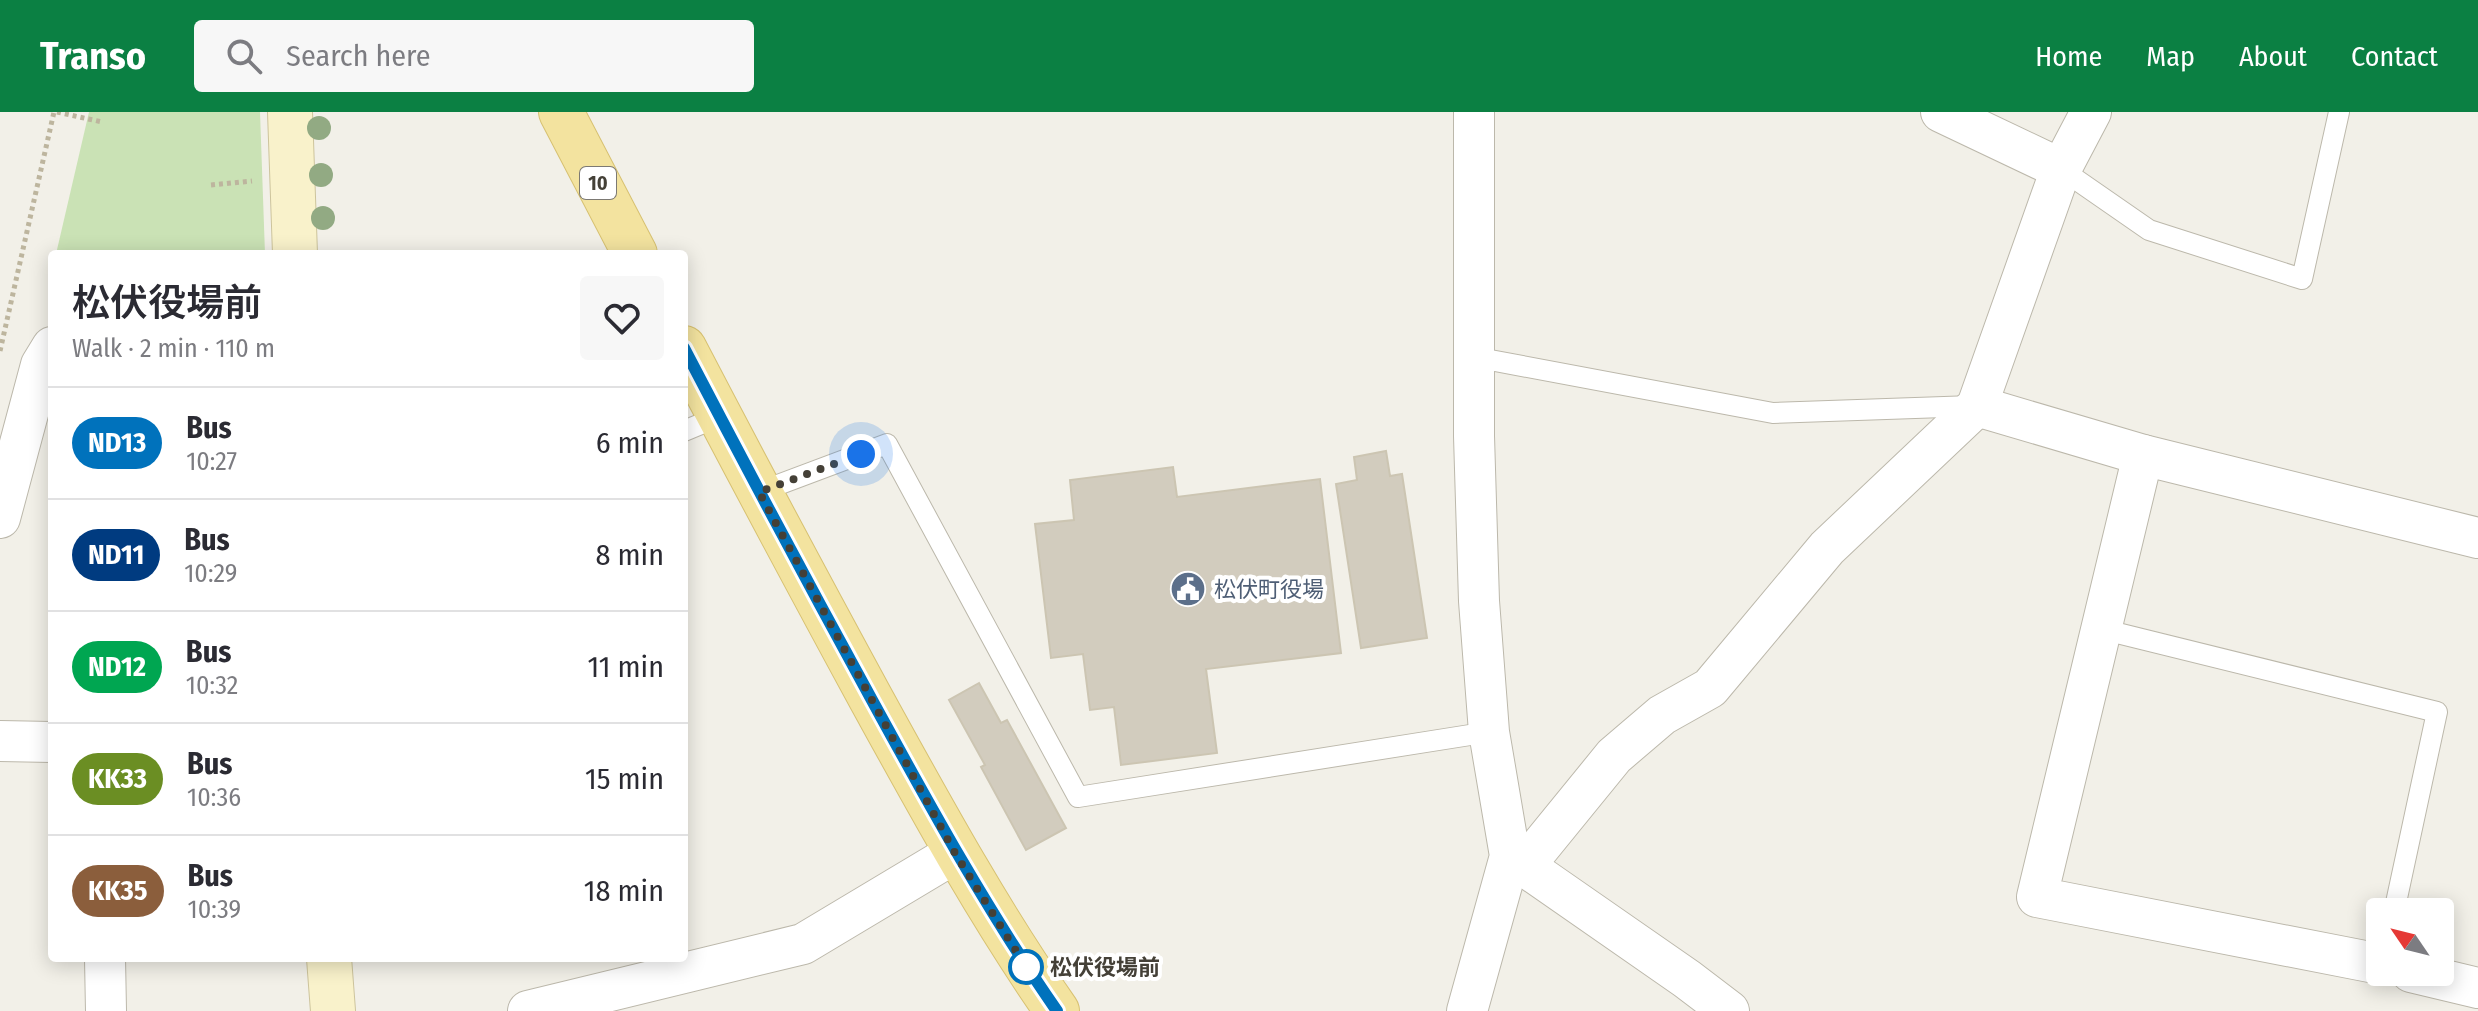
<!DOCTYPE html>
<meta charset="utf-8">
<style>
:root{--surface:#fff;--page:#f7f7f7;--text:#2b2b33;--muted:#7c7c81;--line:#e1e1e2;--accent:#0b8043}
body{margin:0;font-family:"Fira Sans Condensed","Noto Sans JP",sans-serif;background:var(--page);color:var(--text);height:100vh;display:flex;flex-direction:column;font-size:30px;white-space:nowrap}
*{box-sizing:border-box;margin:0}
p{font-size:26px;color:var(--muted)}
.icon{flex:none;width:44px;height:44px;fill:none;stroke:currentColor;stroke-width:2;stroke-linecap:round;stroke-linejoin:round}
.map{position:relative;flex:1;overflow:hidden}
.panel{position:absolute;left:48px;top:138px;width:640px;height:712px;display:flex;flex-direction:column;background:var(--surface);border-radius:8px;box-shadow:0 4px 20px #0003}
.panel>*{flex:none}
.badge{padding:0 16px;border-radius:26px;font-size:28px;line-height:52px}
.needle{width:52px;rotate:305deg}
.tools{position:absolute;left:2366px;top:786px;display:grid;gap:16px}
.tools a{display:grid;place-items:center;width:88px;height:88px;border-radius:8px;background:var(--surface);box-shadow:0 4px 20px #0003;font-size:40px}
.you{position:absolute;width:40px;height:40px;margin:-20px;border:6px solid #fff;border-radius:50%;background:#1a73e8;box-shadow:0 0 0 12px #1a73e833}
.map>.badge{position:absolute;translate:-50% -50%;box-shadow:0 0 0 4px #fff}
.round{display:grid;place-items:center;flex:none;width:84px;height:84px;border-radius:8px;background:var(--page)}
.head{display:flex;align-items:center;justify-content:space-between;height:136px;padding:0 24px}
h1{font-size:38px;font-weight:600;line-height:60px}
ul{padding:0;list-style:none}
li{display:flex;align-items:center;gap:24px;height:112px;padding:0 24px;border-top:2px solid var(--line)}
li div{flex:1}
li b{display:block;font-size:30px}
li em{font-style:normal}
li .badge{min-width:88px;font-weight:700;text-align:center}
header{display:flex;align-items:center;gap:48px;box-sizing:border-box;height:112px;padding:0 40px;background:var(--accent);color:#fff}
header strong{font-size:38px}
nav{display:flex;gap:44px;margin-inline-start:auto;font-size:28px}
.search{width:560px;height:72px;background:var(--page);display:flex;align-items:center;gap:20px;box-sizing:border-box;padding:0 28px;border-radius:8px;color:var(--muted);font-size:30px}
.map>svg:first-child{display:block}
.green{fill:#cae2b5}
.building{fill:#d2ccbe;stroke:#ccc5b2;stroke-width:2}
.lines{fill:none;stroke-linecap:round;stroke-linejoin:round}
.lane-casing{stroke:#bcb8ab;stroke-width:22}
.street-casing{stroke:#bcb8ab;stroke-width:42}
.secondary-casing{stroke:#cdc49c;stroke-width:46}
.primary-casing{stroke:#d7c171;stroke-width:46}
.path{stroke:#bdb59e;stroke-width:5;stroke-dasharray:4 4;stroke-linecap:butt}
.lane{stroke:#fff;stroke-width:20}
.street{stroke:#fff;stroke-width:40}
.secondary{stroke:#f9f2cb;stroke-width:44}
.primary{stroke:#f3e39f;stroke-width:44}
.tree{fill:#92aa83}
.line-casing{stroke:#fff;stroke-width:18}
.line{stroke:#0072bc;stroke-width:12}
.walk{stroke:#444037;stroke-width:8;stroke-dasharray:0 14.4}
.stop-dot{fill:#fff;stroke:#0072bc;stroke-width:4}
.labels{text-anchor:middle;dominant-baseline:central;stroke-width:8;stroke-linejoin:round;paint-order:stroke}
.shield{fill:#fff;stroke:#7c7973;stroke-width:2}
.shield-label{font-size:20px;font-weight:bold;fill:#444037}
.service-label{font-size:22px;fill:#4e5e75;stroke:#fff;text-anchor:start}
.stop-label{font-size:22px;font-weight:bold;fill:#444037;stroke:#fff;text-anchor:start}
</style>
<header>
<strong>Transo</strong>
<div class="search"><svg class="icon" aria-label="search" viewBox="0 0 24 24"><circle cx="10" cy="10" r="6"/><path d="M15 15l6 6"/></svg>Search here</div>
<nav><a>Home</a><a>Map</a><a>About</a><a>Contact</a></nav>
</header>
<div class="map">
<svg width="2478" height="899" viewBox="0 0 2478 899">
<rect width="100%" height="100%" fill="#f2f0e8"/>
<path class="green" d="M89,0h171l5,142h-209z"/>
<g class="building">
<path d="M1386,339l4,25 12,-2 25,164 -66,10 -25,-164 21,-4 -3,-23z"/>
<path d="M1173,355l4,30 143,-18 21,174 -135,16 11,84 -96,12 -7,-58 -24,3 -7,-56 -32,4 -16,-134 39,-4 -4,-40z"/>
<path d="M979,571l22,40 6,-3 59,108 -40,22 -45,-83 4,-2 -36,-65z"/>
</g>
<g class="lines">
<defs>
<g id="lane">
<path d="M2061,57l88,61 153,49 37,-167"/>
<path d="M1474,245l299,56 200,-7"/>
<path d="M684,319l36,-15"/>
<path d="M759,380l128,-48 191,353 411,-65"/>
<path d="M2101,517l336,83 -43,200"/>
</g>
<g id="street">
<path d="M1941,0l120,57"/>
<path d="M1977,294l166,49 335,83"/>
<path d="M2143,343l-106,442 343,67"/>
<path d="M0,406l41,-153 11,-18"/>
<path d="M0,629l52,1"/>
<path d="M1510,744l25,-3 79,-97 48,-41 48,-27 117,-140 150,-142 84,-237 30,-57"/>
<path d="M1510,744l177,123 42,32"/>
<path d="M105,846l1,53"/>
<path d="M2411,860l67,16"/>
<path d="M528,899l275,-67 152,-91"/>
<path d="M1467,899l43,-155 -21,-124 -10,-131 -5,-165v-324"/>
</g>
<g id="secondary">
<path d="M290,0l5,142"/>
<path d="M329,846l4,53"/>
</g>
<g id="primary">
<path d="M561,0l74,142"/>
<path d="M684,236c61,117 123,233 186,349 59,107 117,214 187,314"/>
</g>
</defs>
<use href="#lane" class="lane-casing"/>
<use href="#street" class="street-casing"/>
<use href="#secondary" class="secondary-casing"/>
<use href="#primary" class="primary-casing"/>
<g class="path">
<path d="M57,0l45,10"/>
<path d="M211,73l41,-4"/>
<path d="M0,239l54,-239"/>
</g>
<use href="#lane" class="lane"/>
<use href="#street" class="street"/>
<use href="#secondary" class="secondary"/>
<use href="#primary" class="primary"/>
</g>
<g class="tree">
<circle cx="319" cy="16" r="12"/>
<circle cx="321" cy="63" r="12"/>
<circle cx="323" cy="106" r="12"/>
</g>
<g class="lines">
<defs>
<path id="line" d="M684,236c62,119 125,237 189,354 58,106 115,210 184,309"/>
</defs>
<use href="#line" class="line-casing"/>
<use href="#line" class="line"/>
<path class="walk" d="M861,342l-102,38 196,361 71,114"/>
</g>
<defs>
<symbol id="civic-disc" viewBox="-11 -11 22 22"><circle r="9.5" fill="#5c6f8a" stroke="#fff"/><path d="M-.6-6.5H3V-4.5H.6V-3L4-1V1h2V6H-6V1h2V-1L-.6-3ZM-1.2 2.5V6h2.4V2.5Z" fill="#fff"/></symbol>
</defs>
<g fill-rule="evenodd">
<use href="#civic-disc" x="1168" y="457" width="40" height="40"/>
</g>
<circle class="stop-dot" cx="1026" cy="855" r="16"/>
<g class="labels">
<rect class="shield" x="580" y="55" width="36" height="32" rx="6"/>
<g class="shield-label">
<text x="598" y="71">10</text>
</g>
<g class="service-label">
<text x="1214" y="477">松伏町役場</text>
</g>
<g class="stop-label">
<text x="1050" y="855">松伏役場前</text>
</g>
</g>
</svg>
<div class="tools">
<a><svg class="needle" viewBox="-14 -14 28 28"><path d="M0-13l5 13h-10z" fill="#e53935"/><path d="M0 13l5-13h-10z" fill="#7c7c81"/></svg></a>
</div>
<div class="you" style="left:861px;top:342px"></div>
<section class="panel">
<div class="head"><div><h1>松伏役場前</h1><p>Walk · 2 min · 110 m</p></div><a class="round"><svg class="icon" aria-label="heart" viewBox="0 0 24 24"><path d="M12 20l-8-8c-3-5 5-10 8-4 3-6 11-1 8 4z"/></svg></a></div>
<ul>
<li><span class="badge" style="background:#0072bc;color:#fff">ND13</span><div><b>Bus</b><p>10:27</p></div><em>6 min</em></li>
<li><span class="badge" style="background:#003b80;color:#fff">ND11</span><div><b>Bus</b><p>10:29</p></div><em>8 min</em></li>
<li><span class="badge" style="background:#00a651;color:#fff">ND12</span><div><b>Bus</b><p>10:32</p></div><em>11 min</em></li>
<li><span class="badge" style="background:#6b8e23;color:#fff">KK33</span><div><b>Bus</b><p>10:36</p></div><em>15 min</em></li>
<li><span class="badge" style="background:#8b5e3c;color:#fff">KK35</span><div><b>Bus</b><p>10:39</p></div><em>18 min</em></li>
</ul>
</section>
</div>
